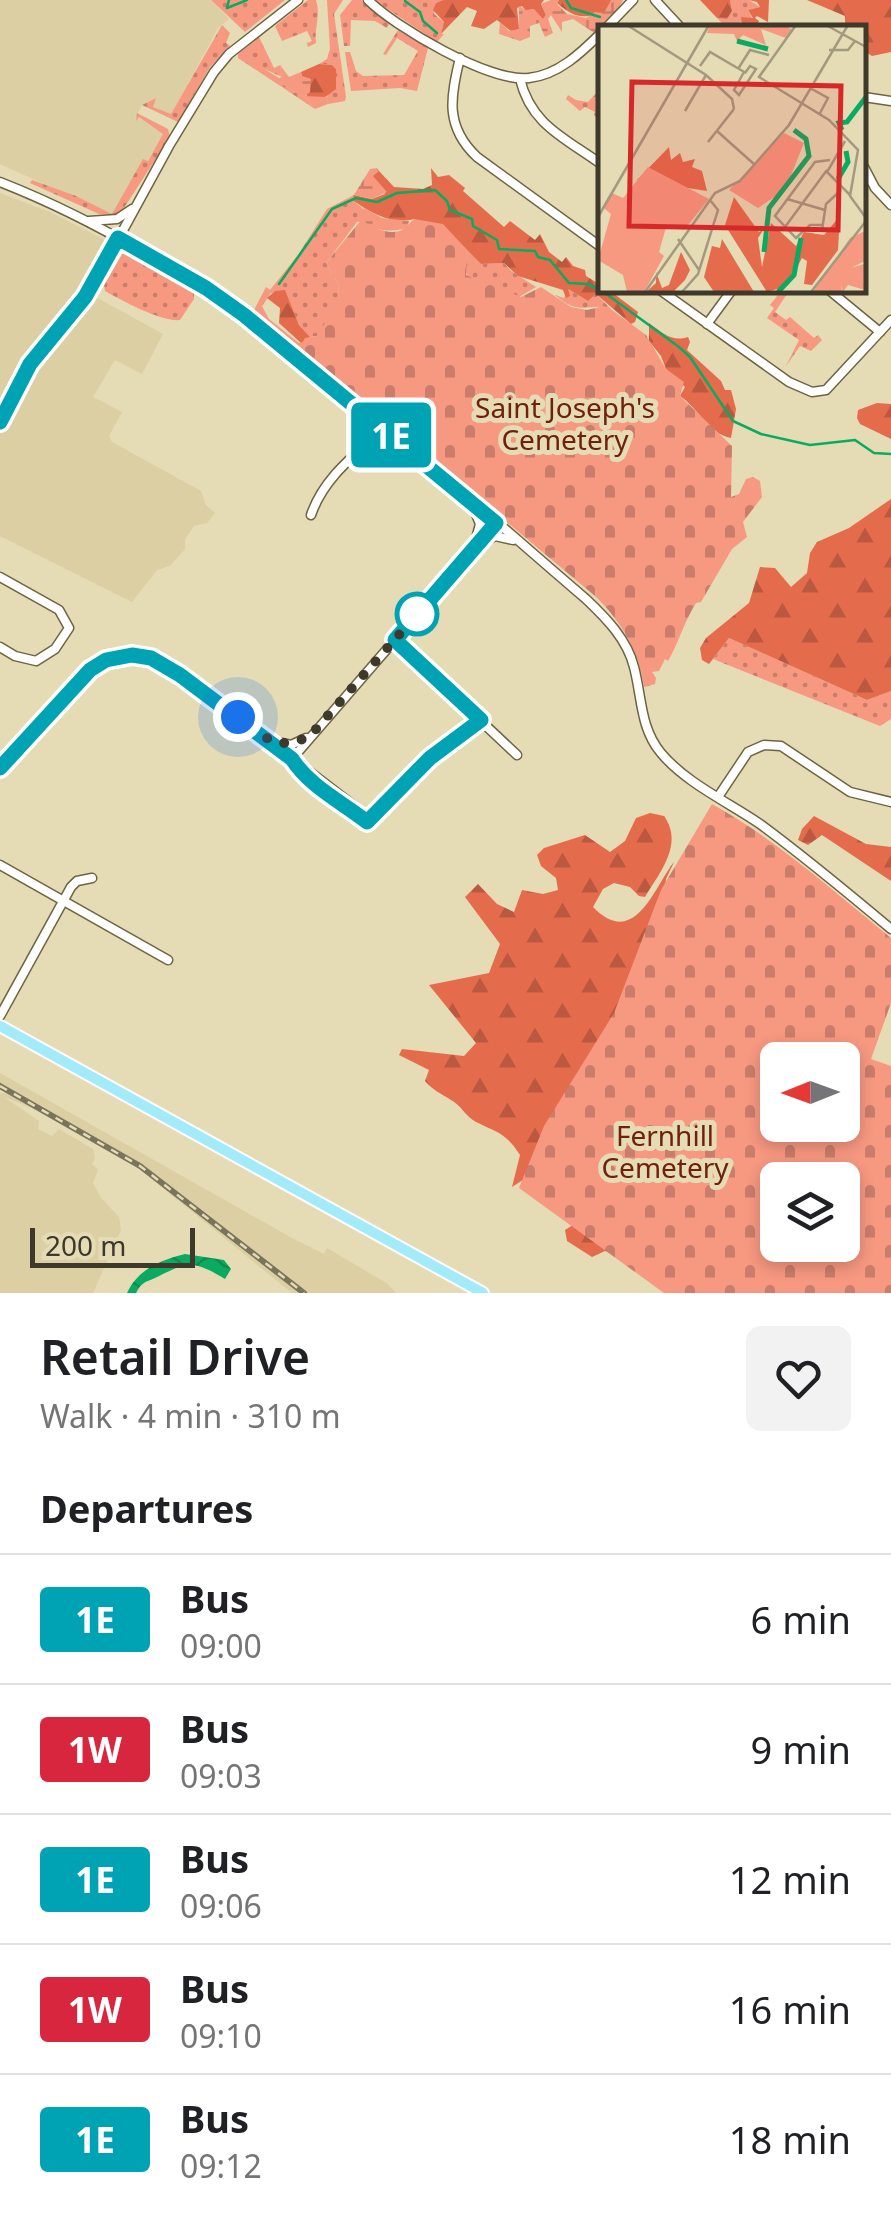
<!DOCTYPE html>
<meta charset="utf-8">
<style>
:root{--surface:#fff;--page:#f2f2f2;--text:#202124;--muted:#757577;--line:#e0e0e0}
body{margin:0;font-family:"Noto Sans",sans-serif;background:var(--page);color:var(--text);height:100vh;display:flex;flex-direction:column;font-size:38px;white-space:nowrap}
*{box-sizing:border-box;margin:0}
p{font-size:32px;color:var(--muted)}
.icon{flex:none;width:55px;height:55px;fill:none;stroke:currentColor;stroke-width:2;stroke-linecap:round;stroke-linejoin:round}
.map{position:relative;height:1293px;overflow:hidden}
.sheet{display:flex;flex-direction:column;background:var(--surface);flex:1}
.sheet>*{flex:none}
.badge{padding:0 20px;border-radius:8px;font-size:35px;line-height:65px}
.needle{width:65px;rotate:269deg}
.controls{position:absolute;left:760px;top:1042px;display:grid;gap:20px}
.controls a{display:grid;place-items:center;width:100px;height:100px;border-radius:15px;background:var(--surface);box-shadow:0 5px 15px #0003;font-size:50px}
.scale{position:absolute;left:30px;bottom:25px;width:165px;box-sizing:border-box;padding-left:10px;border:5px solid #3e392b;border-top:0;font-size:28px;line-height:35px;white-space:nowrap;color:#3e392b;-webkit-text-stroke:8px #e5dbb5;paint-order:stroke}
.you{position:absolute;width:50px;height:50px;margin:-25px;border:8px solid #fff;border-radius:50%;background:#1a73e8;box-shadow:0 0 0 15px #1a73e833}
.map>.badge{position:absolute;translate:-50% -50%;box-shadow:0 0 0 5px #fff}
h2{padding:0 40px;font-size:38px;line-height:90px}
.round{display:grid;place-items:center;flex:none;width:105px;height:105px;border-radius:15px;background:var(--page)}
.head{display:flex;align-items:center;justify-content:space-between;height:170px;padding:0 40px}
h1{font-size:48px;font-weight:600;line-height:75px}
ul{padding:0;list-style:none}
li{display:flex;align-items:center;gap:30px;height:130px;padding:0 40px;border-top:2px solid var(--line)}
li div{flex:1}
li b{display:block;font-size:38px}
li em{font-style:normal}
li .badge{min-width:110px;font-weight:700;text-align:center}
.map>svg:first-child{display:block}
.built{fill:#dccfa3}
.grass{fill:url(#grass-dots)}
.forest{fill:url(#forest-firs)}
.wetland{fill:url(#wetland-marsh)}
.cemetery{fill:url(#cemetery-stones);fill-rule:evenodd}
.water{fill:url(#water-waves)}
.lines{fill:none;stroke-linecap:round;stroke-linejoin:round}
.stream{stroke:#0baa61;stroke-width:2.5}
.minor-casing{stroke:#6d6442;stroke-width:11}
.major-casing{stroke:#fff;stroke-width:14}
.minor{stroke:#fff;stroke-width:8}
.major{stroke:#a4ebfa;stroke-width:10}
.rail-casing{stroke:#7b745d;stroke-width:6}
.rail{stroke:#e5dbb5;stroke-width:2.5;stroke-dasharray:8;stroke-linecap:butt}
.line-casing{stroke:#fff;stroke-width:22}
.line{stroke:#00a3b4;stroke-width:15}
.walk{stroke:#3e392b;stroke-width:10;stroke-dasharray:0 18}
.stop-dot{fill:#fff;stroke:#00a3b4;stroke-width:5}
.labels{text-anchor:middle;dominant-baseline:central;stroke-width:10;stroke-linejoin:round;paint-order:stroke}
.park-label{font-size:28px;fill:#6f210e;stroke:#e5dbb5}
.inset-river{fill:none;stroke:#0baa61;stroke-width:5}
.inset-road{fill:none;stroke:#a29a7e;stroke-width:2.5}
.view{fill:#d62828;fill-opacity:0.15;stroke:#d62828;stroke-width:5}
.inset-edge{fill:none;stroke:#3e392b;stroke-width:5}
</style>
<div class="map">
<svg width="891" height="1293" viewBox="0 0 891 1293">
<defs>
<pattern id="grass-dots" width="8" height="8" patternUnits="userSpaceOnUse" patternTransform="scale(2.5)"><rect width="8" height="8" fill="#f79881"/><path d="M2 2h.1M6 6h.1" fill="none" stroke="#c97d6a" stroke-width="1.8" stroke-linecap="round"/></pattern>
<pattern id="forest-firs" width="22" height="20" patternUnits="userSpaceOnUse" patternTransform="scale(2.5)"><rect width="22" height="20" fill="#e56b4d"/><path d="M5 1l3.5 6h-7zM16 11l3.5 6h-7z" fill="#bb5940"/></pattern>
<pattern id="wetland-marsh" width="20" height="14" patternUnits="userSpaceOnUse" patternTransform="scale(2.5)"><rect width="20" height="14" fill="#f79881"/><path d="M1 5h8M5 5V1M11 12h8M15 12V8" fill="none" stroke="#c97d6a"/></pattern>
<pattern id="cemetery-stones" width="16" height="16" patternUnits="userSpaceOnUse" patternTransform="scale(2.5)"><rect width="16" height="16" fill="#f79881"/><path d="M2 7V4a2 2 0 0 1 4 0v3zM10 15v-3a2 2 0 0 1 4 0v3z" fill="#c97d6a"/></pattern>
<pattern id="water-waves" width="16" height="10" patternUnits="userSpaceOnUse" patternTransform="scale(2.5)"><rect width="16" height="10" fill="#0baa61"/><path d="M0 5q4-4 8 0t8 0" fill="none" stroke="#0d8b50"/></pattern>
</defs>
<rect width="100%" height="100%" fill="#e5dbb5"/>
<g class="built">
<path d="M0,0h211l18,19 -11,9 -47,87 -18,-8 3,-9 -14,7 -7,13 4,-1 25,16 -17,28 -3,-2 -32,56 -112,-51z"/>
<path d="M0,193l50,19 57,29 -24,49 80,44 -21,40 -27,-14 -22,37 29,15 -13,24 3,6 89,49 5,14 9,8 -8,10 -13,3 -9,13v10l-15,17 -13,4 -25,32 -132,-66z"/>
<path d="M0,1073l292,165 32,16 3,-6 61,36 8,9h-104l-160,-130 -95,-53 -33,-13 35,24 -1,8 14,7 7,-7 34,20 2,9 -3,6 6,6 -5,13 8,15 18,19 2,13 -28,63h-93v-200h7l-7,-5z"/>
</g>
<g class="grass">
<path d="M211,0h74l-40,32z"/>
<path d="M308,0h8c5,16 -2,28 0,43l-8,4 -1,-4 5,-2 -5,-10 -25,10 -7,-15z"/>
<path d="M327,0h16l-9,14 12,83 -1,4 -17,3 -1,-7 9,-28 -4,-4 -13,-1 8,-5 3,-10z"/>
<path d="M352,0h9l28,24 -2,4 -12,-7 -24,-1 -1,26h-6l-4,-31z"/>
<path d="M374,0h69l-7,3 -2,11 10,8 -3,12h3l-7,8z"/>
<path d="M730,0h19l11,7 -12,3 4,8 -12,4 2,5h-16l-9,-9 10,1 5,-8z"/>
<path d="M222,25l8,8 -4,10 4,3 -20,21 -32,55 -36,-17 14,-7 -3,9 18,7z"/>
<path d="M398,30l30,18 -11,43 -17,-3 -49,3 -6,-39h5l6,19 7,5 41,-1 14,-24 -21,-13 -11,17 -3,-1z"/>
<path d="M259,37l15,31 6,-3 2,12 -39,-18 65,41 7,9 -77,-51v-4z"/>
<path d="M601,88v33l-7,-6 1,-3 -10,-5 -5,4 -14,-12 2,-4 8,5 12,2z"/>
<path d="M137,113l31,16 2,8 -50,77h-21l-69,-31 2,-3 44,16 36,18 31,-55 5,2 15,-27 -24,-17 -3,4z"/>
<path d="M354,195l2,8 10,8 -2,10 -7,1 -31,41 13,22 -1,10 5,3 4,18 -30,20 -7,1 -11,-12 -14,-34 -14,2 -9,13 7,13 30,24 4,-1 -4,6 -46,-36 13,-25 4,3 28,-35 29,-46z"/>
<path d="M467,250l14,14 23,-1 7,8 25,16 -17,10 -51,-21 -3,-4z"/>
<path d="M124,251l70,39v9l-14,21c-19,2 -57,-19 -75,-29l-1,-6z"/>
<path d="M568,289l20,12 8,-7 16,16c-23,-10 -29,9 -57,-15l9,3z"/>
<path d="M782,290l5,4 -12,18 11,8 4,-3 24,21 4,-3 4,5 -11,11 -11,-5 -14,20 13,-26 -32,-22 7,-10 -4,-3z"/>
<path d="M729,638l138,62 24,-9v28l-11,7 -167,-67z"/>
</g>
<g class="forest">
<path d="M443,0h101l-3,4 5,11 -3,5 -10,-11 -7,2 -4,-5 -5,2 2,21 -7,3 -15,-12 -13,9 -13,-3 6,-15 -10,-4 -26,27 3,-12 -11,-12 3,-7z"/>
<path d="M559,0h52v2l-6,11c-24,5 -29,6 -48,-10z"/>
<path d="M700,0h30l2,11 -5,8 -10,-1z"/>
<path d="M749,0h20l-1,22 -11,-6 -2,2 4,3 -2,6h-15l-1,-10 12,1 -5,-8 12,-3 -3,-5z"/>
<path d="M807,0h84v52l-19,4 -8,-5v-23l-19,-1v-11z"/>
<path d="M319,64l13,1 4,4v20l-12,9 -17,-1 -6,-25z"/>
<path d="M431,168l7,9 11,-2 16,13 -2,3 41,36 6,-6 25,19 5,-6 9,18 13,10 4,-5 7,9 12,4 1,6 15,9v5h8l29,22 -3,10 -4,2 -35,-30 -8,7 -20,-12 2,7 -4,2 -3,-8 -45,-14 -14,-13 -23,1 -28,-28 -39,-17c-22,6 -43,-6 -60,-18v-6l18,4 13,-5 -13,-18 2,-5h5l15,16 29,2 9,-4z"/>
<path d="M285,290l14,35 11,12 -9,6 -22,-20 1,-15 -13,-10 8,-7z"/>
<path d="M649,323c15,11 23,19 39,14l2,5 -3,8 34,31 4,9h6l5,19 -5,29c-22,-4 -33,-30 -51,-42l5,-9 -19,-18 -5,-13 -12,-15z"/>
<path d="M877,403l14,1v35l-31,-15 -3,-6 1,-8z"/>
<path d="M891,499v192l-24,9 -138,-62 -20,26 -7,-4 -2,-12 6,-10 43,-35 11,-36 15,1 16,19 16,-14 3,-20 7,-11 32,-14z"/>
<path d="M650,813l14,3c20,28 -4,56 -19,81l-6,-1 -9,-9 -16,-4 -11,6 -10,18c42,43 61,-20 81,-45l-8,17 -1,12 113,234 -148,136 -25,-10 -13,6 -25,-16 -2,-11 14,-9 -50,-45 -17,11 8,-32c-15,-23 -22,-22 -44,-33 -11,-6 -15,-17 -25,-22 -11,-7 -17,-9 -26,-19l4,-11 -30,-15 3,-6 62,7 12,-13 -47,-58 60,-12 11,-29 -35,-47 13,-13 19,20 17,8 8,-22 21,4 15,-4 -2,-12 -15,-12 -4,-11 7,-7 41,-13 25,17 15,-11 11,-23z"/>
<path d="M814,816l52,28 25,3v34l-69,-46 -14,10 -10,-5 4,-11z"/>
</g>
<g class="wetland">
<path d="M551,0h8l-2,4 10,10 19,4 9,-6 9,1 7,-13h12l-7,13 -20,21 -23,-15 -11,3v10l-11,-17 -3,4 5,14 -8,4 -6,-14 -9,3v11l-10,4 -21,-7 1,-12 9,9 10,-2v-23l7,4 8,-1 9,10 3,-4 -5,-11z"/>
<path d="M247,58l32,20 3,-1 -2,-12 9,12 12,-5 1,4 9,3 -1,13 -5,4 22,1 1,7 -13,5 -7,-9 -66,-41z"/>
<path d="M377,168l2,3 -6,5 14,16 -15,7 -18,-4 16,-26z"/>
<path d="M364,208l18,10 27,3 -2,7c-13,4 -34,4 -43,-7z"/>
</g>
<g class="cemetery">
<path d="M362,219c7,8 28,17 40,11 5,-3 8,-8 12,-11l29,5 24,26 -1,25 55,22 20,-10 30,20 16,3 17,-4 8,4 34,25 20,34 18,13 -4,14 52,50 -1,51 8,-3 7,-15 7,-2 7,4 2,16 -19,25 4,15 -15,12 -31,53 -5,1c-12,19 -18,41 -28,58l-3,-2 -6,12 -7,1 4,6 -1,6 -11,3c-5,-36 -23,-66 -49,-91l-296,-248 6,-10 12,-2 17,-28 13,7 -7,-6 3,-10 -5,-4 1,-10 -13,-22z"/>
<path d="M712,804c65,36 121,87 179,134v65l-20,56 20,7v227h-227l-145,-105 25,-62 70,-113 47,-123zM842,1060v65h-64v-65zM842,1180v65h-64v-65z"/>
</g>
<path class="water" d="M185,1254l39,6 7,9 -6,10c-33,-20 -38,-17 -70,-1 -10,4 -14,5 -19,15h-9c11,-24 34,-33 58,-39z"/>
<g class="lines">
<g class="stream">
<path d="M229,0l-2,8 20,-8"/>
<path d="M566,0l5,8 29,9"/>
<path d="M405,1l15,11 3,9 14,12"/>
<path d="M279,284l53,-75 24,-11 21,4 20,-9 38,-3 12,11 3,9 22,9 1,7 24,14 2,9 36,2 3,6 12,3 19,23 19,1 13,6 78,57 11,10 43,64 28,13 49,11 45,-5 19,13 17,1"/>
</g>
<defs>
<g id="minor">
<path d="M368,0c27,27 122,83 161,78 29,-3 52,-25 72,-45"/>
<path d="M655,0l26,28"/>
<path d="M606,28l27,-28"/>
<path d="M460,58c-10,39 -15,69 17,99l124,90"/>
<path d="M520,79c11,46 45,59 81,85"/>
<path d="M864,97l27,4"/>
<path d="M864,167l11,21 16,17"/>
<path d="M0,182c223,87 407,264 586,417 20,19 41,40 48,68 8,30 6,61 27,86 25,30 67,49 99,71 45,33 88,69 131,105"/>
<path d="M89,221l28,-2 15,-10"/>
<path d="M660,290l129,92 23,10 14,-2 65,-70"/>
<path d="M829,290l51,42"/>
<path d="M707,324l25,-34"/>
<path d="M0,422l35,-65 56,-68 78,-143 45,-74 15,-18 69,-54"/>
<path d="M473,507l7,17 -6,22"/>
<path d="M311,515c13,-38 45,-61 73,-87"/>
<path d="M484,542l11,-6 18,4"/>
<path d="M0,577l59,33 10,18 -14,21 -19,12 -21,-5 -15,-9"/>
<path d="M395,640l122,115"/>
<path d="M272,741l19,4 15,-7"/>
<path d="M292,759l204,-236"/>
<path d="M292,759l8,13 67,50"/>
<path d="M0,768l89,-99 26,-12 28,-1 15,3 16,9 183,140 2,7"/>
<path d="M718,797l30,-45 16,-7 17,1 69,46 41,10"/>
<path d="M0,865l168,95"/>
<path d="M0,1016l71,-129 6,-6 15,-3"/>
</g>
<path id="major" d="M0,1026l483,267"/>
</defs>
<use href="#minor" class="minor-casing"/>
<use href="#major" class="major-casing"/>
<use href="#minor" class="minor"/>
<use href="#major" class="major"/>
<defs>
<path id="rail" d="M0,1086l140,80 164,127"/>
</defs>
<use href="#rail" class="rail-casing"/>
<use href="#rail" class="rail"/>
</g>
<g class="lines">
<defs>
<path id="line" d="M0,422l30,-58 55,-67 33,-59 88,50 38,27 252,208 -101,117 86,80 -51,38 -63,64c-25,-20 -57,-35 -75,-63l-112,-84 -29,-17 -19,-3 -26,5 -16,10 -90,98"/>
</defs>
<use href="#line" class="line-casing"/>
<use href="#line" class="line"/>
<path class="walk" d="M238,717c27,21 39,35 72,19l110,-125 -3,3"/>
</g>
<circle class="stop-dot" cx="417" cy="614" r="20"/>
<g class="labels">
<g class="park-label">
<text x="565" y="407">Saint Joseph's<tspan x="565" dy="32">Cemetery</tspan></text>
<text x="665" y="1135">Fernhill<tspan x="665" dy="32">Cemetery</tspan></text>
</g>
</g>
<g transform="translate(598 25)">
<rect width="268" height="268" fill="#e5dbb5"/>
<path d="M267,206v30l-14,7 13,-4 1,26 -17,-5 -5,7 -2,-7 1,7h-29l37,-54z" fill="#f79881"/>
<path d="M71,122l2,13 9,-7 3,9 12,-3 -3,8 10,4 5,20 -70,-11zM136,172l25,35 5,-3 -6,9 4,29 9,-44 25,23 8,-14 20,3 16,-19 -2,34 -26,35 -8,-1 3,-23 -5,-3 -15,28 -20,6 -42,-67zM124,214l32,53h-40l-10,-15 8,-31 8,2zM83,227l9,18 -5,10 -12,12h-27l10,-9v-11l6,16 7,-3z" fill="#e56b4d"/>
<path d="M112,0h75l7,5 -6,8 -25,-9 5,16 -23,-10 -6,6 -3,-7 -27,-1z" fill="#f79881"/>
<path d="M186,108l20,10 -19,47 -27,18 -29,-18zM50,142l61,32 -25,31 -17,-6 -8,28 5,4 -20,36h-17l-4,-17 -25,-15 13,-46 -7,-6 8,-15 11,5z" fill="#f79881"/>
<path class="inset-river" d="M139,16l31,8M244,105l-3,-7 8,-1 19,-25M240,154l10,-17 -2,-11M166,227l5,-44 40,-52 -3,-17 -12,-9M180,267l16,-17 7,-37"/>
<path class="inset-road" d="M29,0l79,50 26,24 2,10M198,0l-37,52 70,43 29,30 -8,46 16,22M228,0l40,22M231,25h19l7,-9M102,41l10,-14 36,21M140,44l12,-19 19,5M146,47l-10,18 5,5 17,-26 -6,-3 -5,7M212,63l18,10 -9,17M87,86l21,-36M119,106l38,34M247,116l-18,31 23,23M110,117l26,-33M189,174l38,11M0,192l111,-192M225,200h-13l-14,13 -21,-22 40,-54 15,-2M187,202l42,-57M224,205l4,-26 15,-14M80,214l21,31M47,267l70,-99 25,-12 49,-56 59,-100M84,267l16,-18 20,-64 -8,-10M213,267l55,-71"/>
<path class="view" d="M34,57l209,4 -3,144 -209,-4z"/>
<rect width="268" height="268" class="inset-edge"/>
</g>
</svg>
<div class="controls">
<a><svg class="needle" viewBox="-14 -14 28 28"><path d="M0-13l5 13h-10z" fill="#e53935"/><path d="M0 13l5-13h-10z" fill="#757577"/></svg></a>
<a><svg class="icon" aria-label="layers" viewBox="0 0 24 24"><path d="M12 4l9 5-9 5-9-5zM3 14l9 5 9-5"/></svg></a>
</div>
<div class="scale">200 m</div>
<div class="you" style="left:238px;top:717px"></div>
<b class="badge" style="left:391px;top:435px;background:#00a3b4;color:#fff">1E</b>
</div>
<section class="sheet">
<div class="head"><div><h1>Retail Drive</h1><p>Walk · 4 min · 310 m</p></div><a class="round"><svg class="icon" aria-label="heart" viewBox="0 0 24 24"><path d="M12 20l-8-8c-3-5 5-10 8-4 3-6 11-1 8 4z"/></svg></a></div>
<h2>Departures</h2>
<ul>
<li><span class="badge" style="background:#00a3b4;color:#fff">1E</span><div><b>Bus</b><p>09:00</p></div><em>6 min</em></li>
<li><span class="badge" style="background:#d7263d;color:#fff">1W</span><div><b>Bus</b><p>09:03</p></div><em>9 min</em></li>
<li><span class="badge" style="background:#00a3b4;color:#fff">1E</span><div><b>Bus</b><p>09:06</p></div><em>12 min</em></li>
<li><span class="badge" style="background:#d7263d;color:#fff">1W</span><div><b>Bus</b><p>09:10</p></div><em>16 min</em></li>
<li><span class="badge" style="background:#00a3b4;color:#fff">1E</span><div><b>Bus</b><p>09:12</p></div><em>18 min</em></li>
</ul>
</section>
